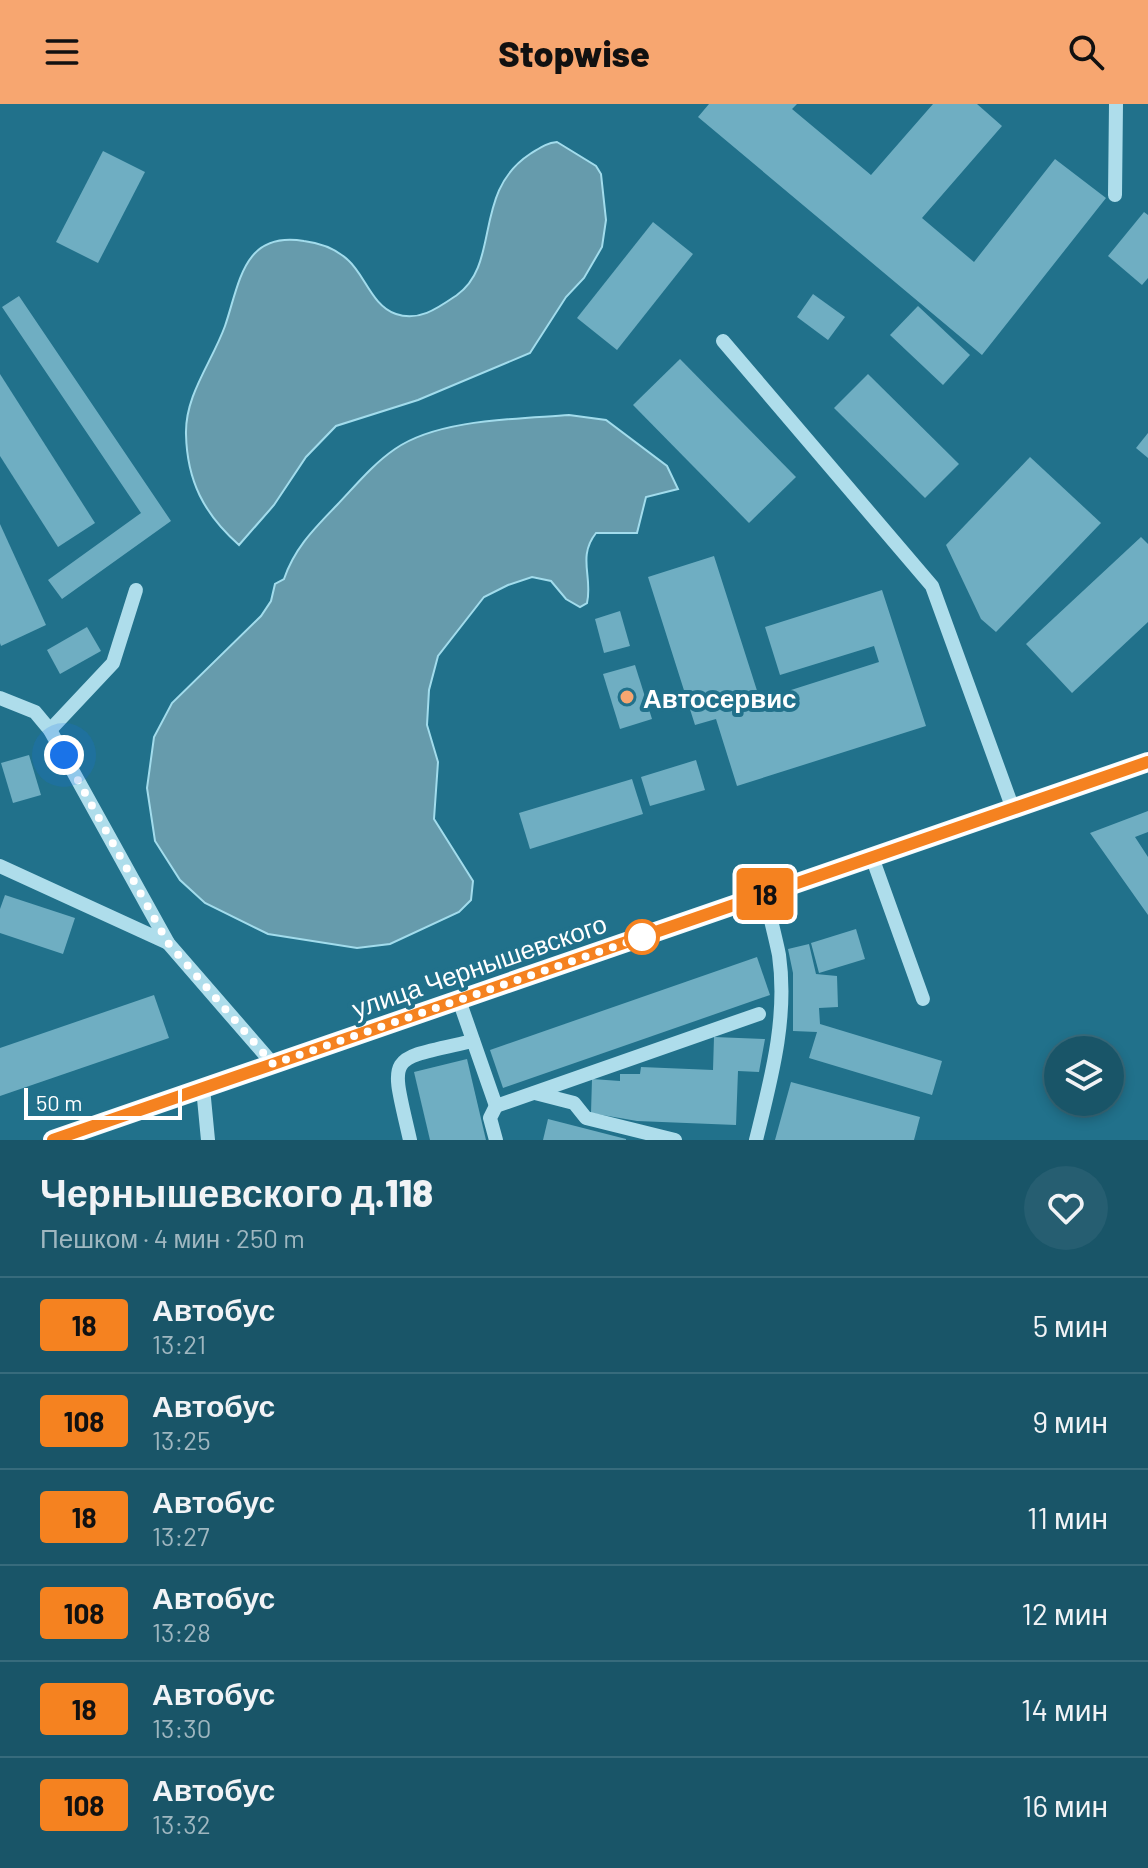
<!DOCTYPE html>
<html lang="ru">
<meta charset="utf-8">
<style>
:root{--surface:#195568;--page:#265e71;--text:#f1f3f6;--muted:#9fb7c0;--line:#376b7c;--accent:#f7a670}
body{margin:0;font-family:Barlow,sans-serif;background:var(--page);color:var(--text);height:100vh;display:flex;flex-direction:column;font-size:30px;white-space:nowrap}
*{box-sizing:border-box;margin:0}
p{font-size:26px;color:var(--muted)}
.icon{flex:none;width:44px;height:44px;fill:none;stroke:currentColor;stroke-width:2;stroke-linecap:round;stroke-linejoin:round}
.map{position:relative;height:1036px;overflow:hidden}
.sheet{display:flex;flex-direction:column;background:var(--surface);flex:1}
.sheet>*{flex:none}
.badge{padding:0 16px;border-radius:6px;font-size:28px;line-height:52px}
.fabs{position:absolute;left:1044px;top:932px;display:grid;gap:16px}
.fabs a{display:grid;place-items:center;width:80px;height:80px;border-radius:50%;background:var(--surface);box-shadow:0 4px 12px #0003,0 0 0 2px var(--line);font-size:40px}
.scale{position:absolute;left:24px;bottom:20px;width:158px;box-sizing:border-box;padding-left:8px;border:4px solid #fff;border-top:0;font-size:22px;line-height:28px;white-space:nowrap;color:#fff;-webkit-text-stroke:6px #21718b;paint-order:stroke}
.you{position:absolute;width:40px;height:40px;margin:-20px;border:6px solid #fff;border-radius:50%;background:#1a73e8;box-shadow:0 0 0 12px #1a73e833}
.map>.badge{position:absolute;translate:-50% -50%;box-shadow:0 0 0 4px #fff}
.round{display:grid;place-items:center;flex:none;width:84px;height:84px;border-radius:42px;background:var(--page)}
.summary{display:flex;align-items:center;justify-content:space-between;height:136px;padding:0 40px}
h1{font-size:38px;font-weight:800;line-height:60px}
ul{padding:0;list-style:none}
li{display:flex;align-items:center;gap:24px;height:96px;padding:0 40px;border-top:2px solid var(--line)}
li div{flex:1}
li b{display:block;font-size:30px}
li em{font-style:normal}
li .badge{min-width:88px;font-weight:700;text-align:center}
header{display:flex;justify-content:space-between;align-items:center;height:104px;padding:0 40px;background:var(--accent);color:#111;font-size:36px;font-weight:800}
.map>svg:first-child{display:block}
.water{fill:#669bac;stroke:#a2dcec;stroke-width:2}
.building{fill:#6faec2}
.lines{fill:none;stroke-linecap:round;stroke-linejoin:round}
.minor{stroke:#aeddeb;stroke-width:14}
.major{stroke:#f3fbfe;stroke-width:20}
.line-casing{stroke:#fff;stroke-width:18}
.line{stroke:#f58220;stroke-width:12}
.walk{stroke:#fff;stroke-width:8;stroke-dasharray:0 14.4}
.poi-dot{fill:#f7a670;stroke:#21718b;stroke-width:3}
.stop-dot{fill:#fff;stroke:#f58220;stroke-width:4}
.labels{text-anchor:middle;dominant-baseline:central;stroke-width:8;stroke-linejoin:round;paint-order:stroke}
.poi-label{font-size:26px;font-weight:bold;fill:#fff;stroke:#21718b;text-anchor:start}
.street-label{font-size:26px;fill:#fff;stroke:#21718b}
</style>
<header><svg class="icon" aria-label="menu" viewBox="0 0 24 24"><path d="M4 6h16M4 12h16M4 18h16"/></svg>Stopwise<svg class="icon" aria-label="search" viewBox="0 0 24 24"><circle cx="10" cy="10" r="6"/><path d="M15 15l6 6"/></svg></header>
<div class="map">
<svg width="1148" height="1036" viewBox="0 0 1148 1036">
<rect width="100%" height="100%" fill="#21718b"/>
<g class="water">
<path d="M557,38l39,24 5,8 5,46 -4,27 -18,31 -18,19 -36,56 -112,47 -82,26 -30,31 -32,48 -35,40c-35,-31 -52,-64 -53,-111 -1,-39 26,-72 39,-108 15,-44 18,-95 79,-85 16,2 31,7 44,19 17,15 24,46 48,54 23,8 42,-6 61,-19 44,-31 15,-103 73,-141 10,-6 16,-11 27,-12z"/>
<path d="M569,311l37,5 61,46 11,23 -32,8 -9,36h-41c-19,24 -3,44 -9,70l-7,4 -14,-8 -15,-18 -19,-4 -24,8 -24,12 -46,59 -9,34 -2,35 11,37 -4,57 39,62 -2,19 -12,12 -69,32 -33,4 -89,-14 -63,-31 -25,-23 -25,-39 -8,-53 7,-51 18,-34 89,-87 10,-15 4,-17 9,-5c11,-32 31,-51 53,-74 19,-20 36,-41 58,-56 43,-30 122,-30 174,-34z"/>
</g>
<g class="building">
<path d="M709,0h88l-5,5 79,66 62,-71h44l25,22 -80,92 52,44 81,-103 51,39 -124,157 -284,-238z"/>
<path d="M103,47l42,21 -47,91 -42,-21z"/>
<path d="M1144,108l4,3v63l-6,7 -34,-29z"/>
<path d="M653,118l40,32 -76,96 -40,-32z"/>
<path d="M813,190l32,23 -17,23 -31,-23z"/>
<path d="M19,192l152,225 -109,78 -14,-19 93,-67 -139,-206z"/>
<path d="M918,202l52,49 -27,30 -53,-50z"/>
<path d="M680,255l116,118 -47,46 -116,-118z"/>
<path d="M0,270l95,149 -37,24 -58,-91z"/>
<path d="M868,270l91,90 -34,34 -91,-90z"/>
<path d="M1148,329v25l-12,-10z"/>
<path d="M1030,353l71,66 -105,109 -15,-13 -35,-74z"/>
<path d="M0,420l46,101 -45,21 -1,-3z"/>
<path d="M1141,433l7,7v78l-76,71 -46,-49z"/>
<path d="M714,452l46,144 119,-38 -5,-16 -94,29 -15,-48 117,-37 44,136 -189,60 -21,-67 -21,6 -47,-148z"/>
<path d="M620,507l10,35 -26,7 -9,-34z"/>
<path d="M87,523l14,24 -41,23 -13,-24z"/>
<path d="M635,561l17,54 -32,10 -17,-55z"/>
<path d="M29,651l12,40 -28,8 -12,-40z"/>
<path d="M696,656l9,30 -55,16 -9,-29z"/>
<path d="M632,675l11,35 -113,35 -11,-36z"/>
<path d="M1148,707v21l-13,5 13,20v58l-58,-82z"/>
<path d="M5,791l70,23 -12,36 -63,-21v-24z"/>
<path d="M856,825l9,30 -46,14 -8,-30z"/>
<path d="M809,840l7,30 21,2 1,31 -19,1 1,16 122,37 -10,34 -123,-37 8,-26 -24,-1v-58l-5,-24z"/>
<path d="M757,853l13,38 -267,93 -13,-38z"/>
<path d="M154,891l15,43 -169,58v-48z"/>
<path d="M714,933l51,2 -6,33 -21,-1 -2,54 -99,-4 -46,-8 1,-34 28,2v-7h20l1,-7 72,3z"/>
<path d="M467,955l19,81h-56l-16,-68z"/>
<path d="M791,978l129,35 -6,23h-139z"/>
<path d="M548,1015l78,20v1h-83z"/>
</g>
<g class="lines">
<g class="minor">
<path d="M1115,91l1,-91"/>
<path d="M723,237l209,245 81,223"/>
<path d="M0,594l35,14 15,18 118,213 105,121"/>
<path d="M50,626l63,-67 23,-73"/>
<path d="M872,753l51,142"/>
<path d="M0,762l168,77"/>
<path d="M459,896l37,106 263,-92"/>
<path d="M203,984l5,52"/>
<path d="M535,989l39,10 12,15 89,22"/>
<path d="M410,1036c-20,-88 -25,-79 63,-99"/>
<path d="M496,1036l-6,-22 6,-12"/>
<path d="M756,1036c15,-61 32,-122 23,-185 -4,-20 -10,-41 -14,-61"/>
</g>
<path class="major" d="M53,1036l1095,-378"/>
</g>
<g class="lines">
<defs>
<path id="line" d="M53,1036l1095,-378"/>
</defs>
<use href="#line" class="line-casing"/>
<use href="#line" class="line"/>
<path class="walk" d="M64,651l104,188 105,121 381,-131 -12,4"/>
</g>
<circle class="poi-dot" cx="627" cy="593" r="8"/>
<circle class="stop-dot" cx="642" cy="833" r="16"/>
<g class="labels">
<g class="poi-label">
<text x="643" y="593">Автосервис</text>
</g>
<g class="street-label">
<text transform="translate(479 861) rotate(-19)">улица Чернышевского</text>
</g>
</g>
</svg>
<div class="fabs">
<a><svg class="icon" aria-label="layers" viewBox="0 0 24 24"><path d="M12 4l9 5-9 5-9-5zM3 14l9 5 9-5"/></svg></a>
</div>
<div class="scale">50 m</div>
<div class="you" style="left:64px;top:651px"></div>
<b class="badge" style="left:765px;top:790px;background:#f58220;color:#111">18</b>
</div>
<section class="sheet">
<div class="summary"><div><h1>Чернышевского д.118</h1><p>Пешком · 4 мин · 250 m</p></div><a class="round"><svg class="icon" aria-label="heart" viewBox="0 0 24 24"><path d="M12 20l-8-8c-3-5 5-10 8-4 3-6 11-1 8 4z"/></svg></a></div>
<ul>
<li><span class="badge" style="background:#f58220;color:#111">18</span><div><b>Автобус</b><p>13:21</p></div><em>5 мин</em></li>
<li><span class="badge" style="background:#f58220;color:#111">108</span><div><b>Автобус</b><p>13:25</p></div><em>9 мин</em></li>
<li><span class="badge" style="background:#f58220;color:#111">18</span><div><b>Автобус</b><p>13:27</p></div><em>11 мин</em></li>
<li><span class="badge" style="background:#f58220;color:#111">108</span><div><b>Автобус</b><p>13:28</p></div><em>12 мин</em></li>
<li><span class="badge" style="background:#f58220;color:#111">18</span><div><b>Автобус</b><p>13:30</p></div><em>14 мин</em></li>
<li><span class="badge" style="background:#f58220;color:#111">108</span><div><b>Автобус</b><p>13:32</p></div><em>16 мин</em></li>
</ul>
</section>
